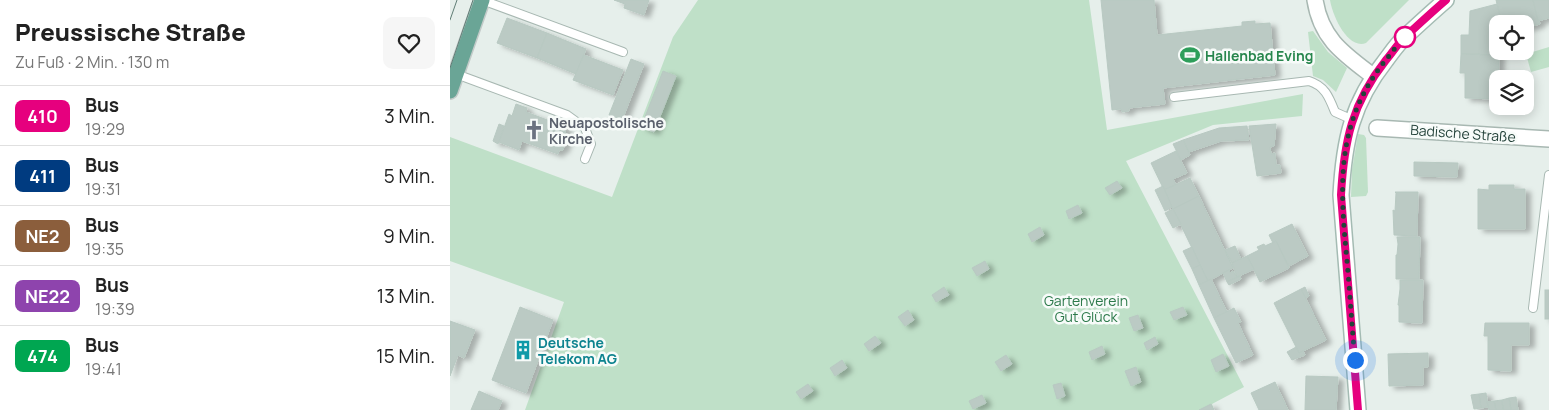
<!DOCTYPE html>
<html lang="de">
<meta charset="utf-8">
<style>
:root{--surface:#fff;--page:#f6f6f6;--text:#222;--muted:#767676;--line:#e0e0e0}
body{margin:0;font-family:Manrope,sans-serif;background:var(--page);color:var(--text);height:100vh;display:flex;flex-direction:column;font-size:19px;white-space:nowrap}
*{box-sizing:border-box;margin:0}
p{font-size:16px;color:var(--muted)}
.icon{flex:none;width:28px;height:28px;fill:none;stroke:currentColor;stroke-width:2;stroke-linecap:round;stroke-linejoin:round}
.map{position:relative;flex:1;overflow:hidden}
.drawer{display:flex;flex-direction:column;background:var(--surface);width:450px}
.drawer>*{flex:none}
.badge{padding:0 10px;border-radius:8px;font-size:18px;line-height:32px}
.buttons{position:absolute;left:1039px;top:15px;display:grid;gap:10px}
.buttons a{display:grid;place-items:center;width:45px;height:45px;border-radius:10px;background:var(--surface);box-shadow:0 2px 12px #0003;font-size:25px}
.you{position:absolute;width:25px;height:25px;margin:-12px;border:4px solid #fff;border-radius:50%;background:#1a73e8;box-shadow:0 0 0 8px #1a73e833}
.map>.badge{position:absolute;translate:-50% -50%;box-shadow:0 0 0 2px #fff}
.round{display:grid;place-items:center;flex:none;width:52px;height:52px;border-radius:10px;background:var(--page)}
.headline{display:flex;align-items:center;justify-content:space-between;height:85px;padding:0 15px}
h1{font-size:24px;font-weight:800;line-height:38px}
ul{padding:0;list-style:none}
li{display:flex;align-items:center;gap:15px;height:60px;padding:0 15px;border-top:1px solid var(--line)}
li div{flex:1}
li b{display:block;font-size:19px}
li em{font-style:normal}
li .badge{min-width:55px;font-weight:700;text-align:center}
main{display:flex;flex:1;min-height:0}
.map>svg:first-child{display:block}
.green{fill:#bfe0c8}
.building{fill:#bbcac4;stroke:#b8c9c2;filter:url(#shadow)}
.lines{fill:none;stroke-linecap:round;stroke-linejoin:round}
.lane-casing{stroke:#a8b8b2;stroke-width:10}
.street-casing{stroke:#a8b8b2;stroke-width:18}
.secondary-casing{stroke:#a4bbb3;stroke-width:18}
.primary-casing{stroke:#c2cac8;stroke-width:18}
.lane{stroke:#fff;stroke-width:8}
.street{stroke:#fff;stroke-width:15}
.secondary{stroke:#fff;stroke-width:15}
.primary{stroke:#6aa596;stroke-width:15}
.tram{stroke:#5f7d75;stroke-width:1}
.line-casing{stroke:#fff;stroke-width:11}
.line{stroke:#e6007e;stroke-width:8}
.walk{stroke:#24423a;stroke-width:5;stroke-dasharray:0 9}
.stop-dot{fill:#fff;stroke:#e6007e;stroke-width:2.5}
.labels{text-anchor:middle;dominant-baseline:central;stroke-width:5;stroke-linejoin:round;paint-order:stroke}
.leisure-label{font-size:14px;font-weight:bold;fill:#27864d;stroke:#f7fbf9;text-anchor:start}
.worship-label{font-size:14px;font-weight:bold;fill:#5b616d;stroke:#f7fbf9;text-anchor:start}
.street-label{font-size:14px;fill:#24423a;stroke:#f7fbf9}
.park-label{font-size:14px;fill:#2d7a4b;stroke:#f7fbf9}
.culture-label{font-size:14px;font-weight:bold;fill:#0d838f;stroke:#f7fbf9;text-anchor:start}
</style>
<main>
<section class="drawer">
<div class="headline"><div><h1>Preussische Straße</h1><p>Zu Fuß · 2 Min. · 130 m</p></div><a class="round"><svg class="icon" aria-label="heart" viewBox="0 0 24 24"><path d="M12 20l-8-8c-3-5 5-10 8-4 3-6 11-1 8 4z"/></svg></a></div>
<ul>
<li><span class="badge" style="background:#e6007e;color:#fff">410</span><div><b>Bus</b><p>19:29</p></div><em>3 Min.</em></li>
<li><span class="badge" style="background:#003b80;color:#fff">411</span><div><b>Bus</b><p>19:31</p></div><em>5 Min.</em></li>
<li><span class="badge" style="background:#8b5e3c;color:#fff">NE2</span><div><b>Bus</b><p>19:35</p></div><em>9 Min.</em></li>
<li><span class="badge" style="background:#8e44ad;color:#fff">NE22</span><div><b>Bus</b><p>19:39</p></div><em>13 Min.</em></li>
<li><span class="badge" style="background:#00a651;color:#fff">474</span><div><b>Bus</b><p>19:41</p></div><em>15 Min.</em></li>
</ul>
</section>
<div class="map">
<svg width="1099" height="410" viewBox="0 0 1099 410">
<defs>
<filter id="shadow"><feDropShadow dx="5.5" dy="3" stdDeviation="2.5" flood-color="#0004"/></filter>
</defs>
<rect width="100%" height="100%" fill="#e6efeb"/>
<g class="green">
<path d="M248,0h391l18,130 196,-36 -1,22 -89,9 -87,36 118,226 -32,17 2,6h-689l39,-108 -114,-41v-124l162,60 61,-160z"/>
<path d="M880,0h79l-43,43c-19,7 -34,-29 -36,-43z"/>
<path d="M863,31l15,21 19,16 -11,24 -13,-12 -10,-4 -5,-44z"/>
<path d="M1099,47v20l-18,5 -5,-18z"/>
<path d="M908,134l6,1 2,3 2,54 -2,4 -15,1 1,-27z"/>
</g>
<g class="building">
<path d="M164,0h35l-5,15 -20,-7 1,-4z"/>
<path d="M651,0h53l3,35 85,-9v-4l13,-1v3l15,-1 5,52 -112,13 2,16 -36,4v3l-7,1 -1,-3 -9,1z"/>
<path d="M1046,0h37l7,24 -15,4v-4h-23z"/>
<path d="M1083,0h16v18l-11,3z"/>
<path d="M1047,4l5,20h-4l1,31 -38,-1v-19h8l1,-24z"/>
<path d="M57,18l40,15 -10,25 -40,-15z"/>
<path d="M97,33l39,16 -10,25 -39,-16z"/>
<path d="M1011,54l38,1 -1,44 -33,-1v-25h-5z"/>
<path d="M134,55l39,15 -10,25 -40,-15z"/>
<path d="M181,59l13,5 -22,56 -13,-5z"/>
<path d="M213,71l13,5 -22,56 -13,-5z"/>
<path d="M66,104l11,4 -1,4 40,15 -1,5 3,3 -5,15h-4l-1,4 -36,-13 -3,9 -20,-8 10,-28 3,2z"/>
<path d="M49,124l5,2 -6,18 -5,-3z"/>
<path d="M826,124l-2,22 -4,1 1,7 4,-1 1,12h4l1,8 -24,3 -8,-50z"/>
<path d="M797,126l2,14 -28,1 -32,11 -6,-12 36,-12z"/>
<path d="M733,140l7,15 -9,5 -8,-16z"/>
<path d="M726,151l11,22 -14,6 3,6 -12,5 -13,-27z"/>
<path d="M964,162l44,1 -1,14 -43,-1z"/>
<path d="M740,178l9,18 -26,13 -9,-19z"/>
<path d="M667,181l5,7 -12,7 -5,-7z"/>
<path d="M1039,185h25v4h11v40h-47v-40l11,1z"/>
<path d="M713,186l9,21 -7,4 -10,-21z"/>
<path d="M945,192h23l-1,44 -23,-1 -1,-25 2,1 1,-18z"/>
<path d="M749,196l34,72 -25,13 -35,-72z"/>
<path d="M628,205l4,8 -13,6 -3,-8z"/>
<path d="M723,209l8,15 -8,4 -8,-15z"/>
<path d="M842,224l16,32 -19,10 -13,-25 -3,2 -4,-8z"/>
<path d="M590,227l4,8 -12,7 -4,-8z"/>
<path d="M947,237h23l-1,42h-23v-24h1l1,-11z"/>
<path d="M826,241l13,27 -29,14 -13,-26 12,-6 -2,-3 7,-3 1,2z"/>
<path d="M785,246l6,13 -9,4 -7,-13z"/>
<path d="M742,247l8,18 -8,4 -9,-18z"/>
<path d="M797,256l7,13 -17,8 -5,-14z"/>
<path d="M535,261l4,8 -12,7 -5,-8z"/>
<path d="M750,265l8,16 -9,4 -7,-16z"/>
<path d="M779,270l1,3 3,-2 4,6 -10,5 -4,-9z"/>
<path d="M790,276l1,3 -12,6 -2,-3z"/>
<path d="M761,279l16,33 -13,6 -15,-33z"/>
<path d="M950,280h23l-1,43 -23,-1v-17h-1l2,-16z"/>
<path d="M494,287l5,8 -13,7 -4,-7z"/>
<path d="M855,287l4,9 -4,3 -4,-10z"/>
<path d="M851,289l25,51 -27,13 -25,-50z"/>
<rect x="1095" y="290" width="4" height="29"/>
<path d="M70,307l33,13 -27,73 -34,-13z"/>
<path d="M733,307l4,8 -13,5 -4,-8z"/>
<path d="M784,308l7,14 -3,1 15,32 -17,8 -22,-45z"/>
<path d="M458,310l6,10 -9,6 -7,-9z"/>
<path d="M688,315l5,13 -9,3 -5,-13z"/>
<path d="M0,321l25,9 -11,28 -6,-3 -8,21z"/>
<path d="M1035,323h44v22h-18v26l-23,-1v-34h-4z"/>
<path d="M425,336l6,7 -12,8 -5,-7z"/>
<path d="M705,337l3,7 -11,6 -3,-7z"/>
<path d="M652,346l3,8 -13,6 -3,-8z"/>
<path d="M846,347l3,6 4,-2 2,4 -13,5 -5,-8z"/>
<path d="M978,353v14h-5v18l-34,1 -1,-32z"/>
<path d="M773,354l6,12 -13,6 -5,-12z"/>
<path d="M556,355l6,9 -11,7 -6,-9z"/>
<path d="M392,360l5,8 -12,8 -5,-8z"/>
<path d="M686,367l5,15 -10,4 -6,-15z"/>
<path d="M856,376l32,1 -2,33h-31z"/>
<path d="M825,382l13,28h-29l-8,-17z"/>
<path d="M611,383l4,13 -8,3 -4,-14z"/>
<path d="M358,384l5,7 -12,8 -5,-7z"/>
<path d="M29,391l23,10 -4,9h-27z"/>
<path d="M1036,393l2,14 -7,1 -2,-14z"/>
<path d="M1029,394l2,14 -7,1 -3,-14z"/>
<path d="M532,395l4,8 -13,6 -4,-8z"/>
<path d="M1066,397l2,13h-7l-2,-12z"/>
<path d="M1059,398l2,12h-8l-1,-10z"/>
<path d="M1052,400l1,10h-7l-2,-9z"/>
<path d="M1044,401l2,9h-7l-2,-8z"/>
<path d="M761,404l3,6h-15z"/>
</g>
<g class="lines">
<defs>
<g id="lane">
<path d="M32,0l141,52"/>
<path d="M6,74l111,41 18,13 6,16 -6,15"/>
<path d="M724,97l135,-16c16,5 20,16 26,31l18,8"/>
<path d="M1083,308l16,-133"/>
</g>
<g id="street">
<path d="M865,0c6,39 29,54 58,76"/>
<path d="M927,128l172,11"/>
</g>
<path id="secondary" d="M908,410l-17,-215c3,-55 11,-92 45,-135 6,-8 12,-17 20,-24 13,-12 26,-24 40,-36"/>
<path id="primary" d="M0,91l32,-91"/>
</defs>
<use href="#lane" class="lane-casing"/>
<use href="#street" class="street-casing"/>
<use href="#secondary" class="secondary-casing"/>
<use href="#primary" class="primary-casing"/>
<use href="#lane" class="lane"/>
<use href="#street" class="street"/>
<use href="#secondary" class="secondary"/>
<use href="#primary" class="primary"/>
<g class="tram">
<path d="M0,20l7,-20"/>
<path d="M0,68l23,-68"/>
</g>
</g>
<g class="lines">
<defs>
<path id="line" d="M908,410l-17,-215c3,-54 11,-92 45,-135 7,-8 12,-17 20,-24 13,-12 26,-24 40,-36"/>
</defs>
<use href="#line" class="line-casing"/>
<use href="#line" class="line"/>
<path class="walk" d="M905,360c-3,-33 -5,-66 -8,-99 -7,-74 -12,-136 37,-199 7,-8 15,-20 21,-25"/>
</g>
<defs>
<symbol id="stadium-bare" viewBox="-9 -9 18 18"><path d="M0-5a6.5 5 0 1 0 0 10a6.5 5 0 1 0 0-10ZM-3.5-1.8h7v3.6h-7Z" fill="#2e9e5b" stroke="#f7fbf9" stroke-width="2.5" paint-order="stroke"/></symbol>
<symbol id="church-bare" viewBox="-9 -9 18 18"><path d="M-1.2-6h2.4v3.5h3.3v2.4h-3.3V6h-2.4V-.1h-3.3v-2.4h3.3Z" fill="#6b7280" stroke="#f7fbf9" stroke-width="2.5" paint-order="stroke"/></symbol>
<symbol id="building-bare" viewBox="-9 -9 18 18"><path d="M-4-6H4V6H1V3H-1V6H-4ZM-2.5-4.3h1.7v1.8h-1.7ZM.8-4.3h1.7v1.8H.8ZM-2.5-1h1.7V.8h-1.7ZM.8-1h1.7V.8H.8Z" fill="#0f9aa8" stroke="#f7fbf9" stroke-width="2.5" paint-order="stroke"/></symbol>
</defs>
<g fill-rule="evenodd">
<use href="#stadium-bare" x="726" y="41" width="28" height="28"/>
<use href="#church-bare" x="70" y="116" width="28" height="28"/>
<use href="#building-bare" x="59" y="336" width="28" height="28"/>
</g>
<circle class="stop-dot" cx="955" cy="37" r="10"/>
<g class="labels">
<g class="leisure-label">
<text x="755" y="55">Hallenbad Eving</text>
</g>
<g class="worship-label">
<text x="99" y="122">Neuapostolische<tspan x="99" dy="16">Kirche</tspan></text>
</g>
<g class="street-label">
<text transform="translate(1013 133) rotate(4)">Badische Straße</text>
</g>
<g class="park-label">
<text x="636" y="300">Gartenverein<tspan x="636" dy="16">Gut Glück</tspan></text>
</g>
<g class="culture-label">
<text x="88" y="342">Deutsche<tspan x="88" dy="16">Telekom AG</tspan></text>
</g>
</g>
</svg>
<div class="buttons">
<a><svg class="icon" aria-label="locate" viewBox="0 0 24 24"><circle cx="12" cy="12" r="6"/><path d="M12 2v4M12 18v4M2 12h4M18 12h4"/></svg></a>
<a><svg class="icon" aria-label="layers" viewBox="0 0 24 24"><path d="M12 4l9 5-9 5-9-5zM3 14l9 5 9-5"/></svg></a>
</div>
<div class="you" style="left:905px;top:360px"></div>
</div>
</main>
